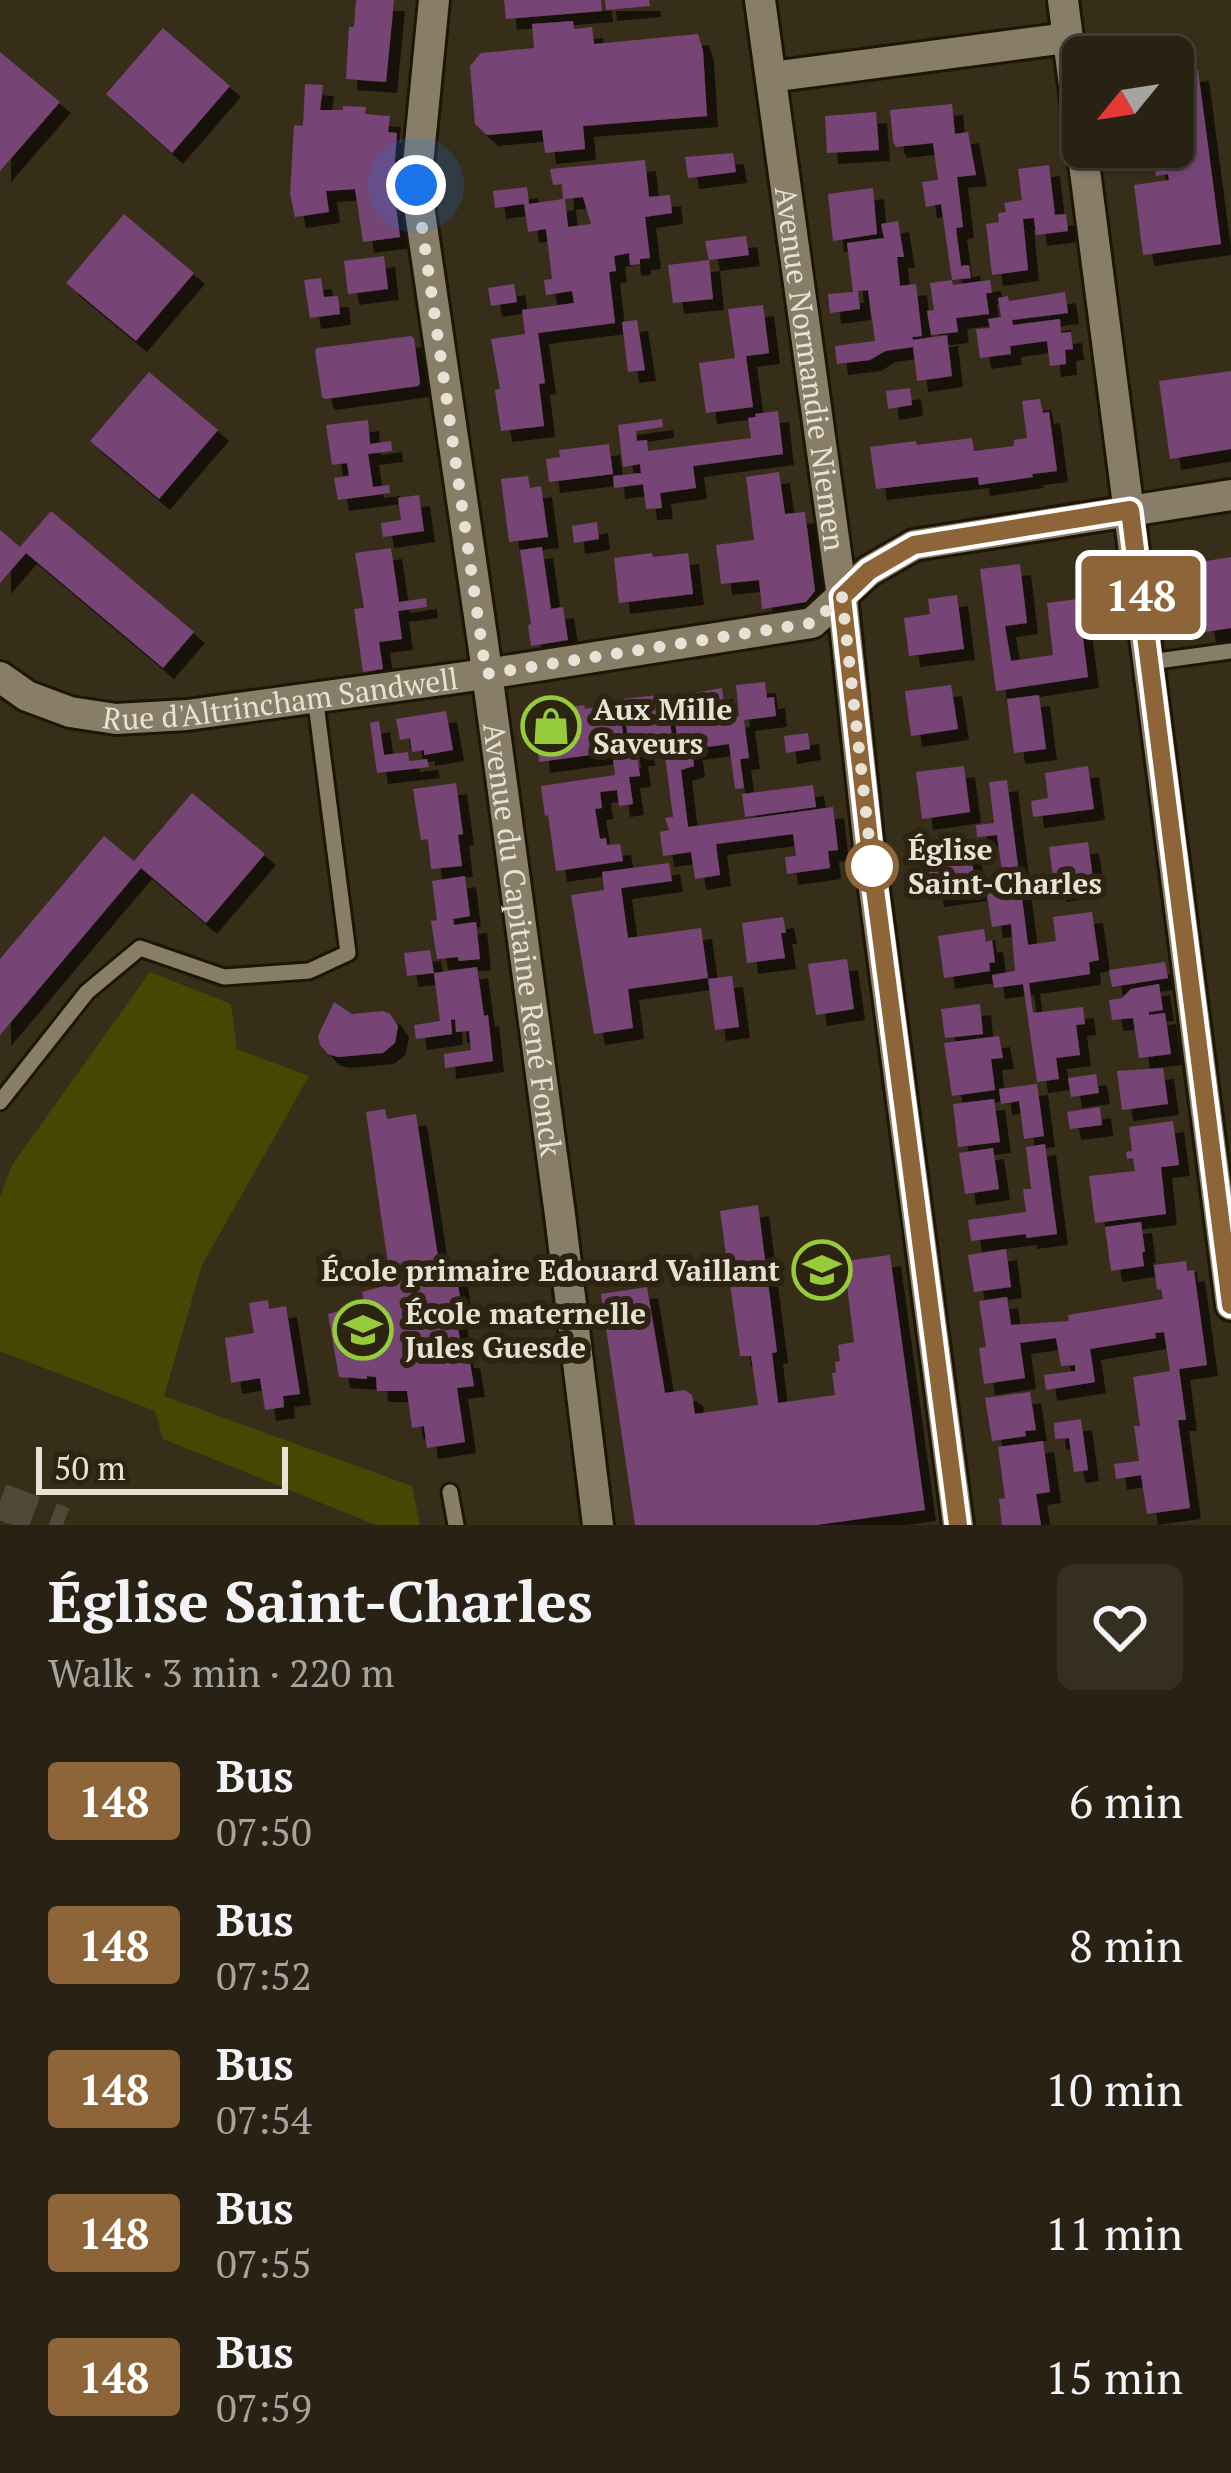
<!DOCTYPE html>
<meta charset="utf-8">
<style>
:root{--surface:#292214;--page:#352f22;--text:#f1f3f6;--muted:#a5a4a0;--line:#453f34}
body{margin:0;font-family:"PT Serif",serif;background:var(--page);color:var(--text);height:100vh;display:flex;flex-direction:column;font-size:45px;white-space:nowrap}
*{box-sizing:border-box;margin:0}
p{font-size:39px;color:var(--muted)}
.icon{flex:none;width:66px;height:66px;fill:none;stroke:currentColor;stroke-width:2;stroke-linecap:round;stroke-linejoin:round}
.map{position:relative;height:1525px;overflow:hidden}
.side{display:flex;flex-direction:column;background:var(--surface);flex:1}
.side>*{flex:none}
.badge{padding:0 24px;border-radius:9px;font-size:42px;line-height:78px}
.needle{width:78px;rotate:240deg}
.tools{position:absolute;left:1062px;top:36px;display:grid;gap:24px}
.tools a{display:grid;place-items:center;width:132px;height:132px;border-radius:18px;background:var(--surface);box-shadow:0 3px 9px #0004,0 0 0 3px var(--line);font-size:60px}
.scale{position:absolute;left:36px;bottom:30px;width:252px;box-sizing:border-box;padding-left:12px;border:6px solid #e7e1d6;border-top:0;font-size:33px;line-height:42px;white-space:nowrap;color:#e7e1d6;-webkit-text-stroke:9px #2c2411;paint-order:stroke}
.you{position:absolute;width:60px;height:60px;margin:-30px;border:9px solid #fff;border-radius:50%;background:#1a73e8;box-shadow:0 0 0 18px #1a73e833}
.map>.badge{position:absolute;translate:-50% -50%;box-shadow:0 0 0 6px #fff}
.round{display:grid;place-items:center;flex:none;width:126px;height:126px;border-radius:18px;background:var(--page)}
.summary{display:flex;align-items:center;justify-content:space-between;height:204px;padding:0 48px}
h1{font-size:57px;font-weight:600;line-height:90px}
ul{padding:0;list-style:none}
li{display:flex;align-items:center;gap:36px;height:144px;padding:0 48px}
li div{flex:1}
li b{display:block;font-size:45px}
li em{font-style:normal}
li .badge{min-width:132px;font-weight:700;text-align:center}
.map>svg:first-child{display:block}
.green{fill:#444802}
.building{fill:#774474;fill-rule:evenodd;filter:url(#shadow)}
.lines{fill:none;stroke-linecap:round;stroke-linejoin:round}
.highway-tunnel{stroke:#514936;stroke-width:36;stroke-dasharray:36 18;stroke-linecap:butt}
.lane-casing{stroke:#1e1604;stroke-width:21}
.street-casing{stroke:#1e1604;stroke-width:36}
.lane{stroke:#887e68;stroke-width:15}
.street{stroke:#887e68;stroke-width:30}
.line-casing{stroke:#fff;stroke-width:27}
.line{stroke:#8d6539;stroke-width:18}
.walk{stroke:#e7e1d6;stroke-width:12;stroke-dasharray:0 21.6}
.stop-dot{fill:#fff;stroke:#8d6539;stroke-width:6}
.labels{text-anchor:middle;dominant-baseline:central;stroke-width:12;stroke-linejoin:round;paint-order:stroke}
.street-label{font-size:30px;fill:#e7e1d6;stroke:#2c2411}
.poi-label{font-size:30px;font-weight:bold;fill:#e7e1d6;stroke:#2c2411;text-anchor:start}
.stop-label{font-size:30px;font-weight:bold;fill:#e7e1d6;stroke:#2c2411;text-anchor:start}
</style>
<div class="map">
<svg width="1231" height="1525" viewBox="0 0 1231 1525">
<defs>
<filter id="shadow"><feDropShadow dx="11" dy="11" stdDeviation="0" flood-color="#0009"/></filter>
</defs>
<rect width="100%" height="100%" fill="#372e1a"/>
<path class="green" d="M150,972l81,32 6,45 72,27 -107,189 -38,131 248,90 8,39h-44l-213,-86 -8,-28 -155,-60v-154l12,-32z"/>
<g class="building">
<path d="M356,0h38l-8,82 -40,-3 3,-52h5z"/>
<path d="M504,0h97l1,11 -96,8z"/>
<path d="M605,0h44l1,6 -44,4z"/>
<path d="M573,21l1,8 18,-2 2,17 104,-10 5,17 4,65 -124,10 2,23 -40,4 -3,-23 -55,5 -12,-11 -5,-58 11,-13 53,-5 -2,-24z"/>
<path d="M163,28l67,58 -58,67 -66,-59z"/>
<path d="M0,52l60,50 -60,69z"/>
<path d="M1198,70l23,174 -78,11 -9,-70 35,-5 -1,-6 -12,2 -2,-13 12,-2 -1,-14h8v-74z"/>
<path d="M305,84l18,1 -3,25h23v-4l23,1 -1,7 25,2 -2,16 9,1 -4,52 7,52 -37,5 -8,-53 -29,2 3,21 -34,5 -5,-23 4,-69 9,1z"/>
<path d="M952,104l3,30 13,-2 8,43 -19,2 6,50 -7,1 5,38 8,-1 2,13 -19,2 -11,-76 -15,3 -4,-25 16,-2 -5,-37 -37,4 -3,-6 -3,-31z"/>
<path d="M876,112l3,38 -52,3 -2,-37z"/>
<path d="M733,153l3,19 -48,6 -3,-21z"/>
<path d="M645,160l4,37 21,-2 2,18 -27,4 5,41 -10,1v5l-10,1 -1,-12 -15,3 2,15 -7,1 6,51 -77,10 7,50 -6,1 5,42 -43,5 -6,-41 5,-1 -9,-50 34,-5 -3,-24 52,-7 -2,-12 -26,4 -2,-15 8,-1 -6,-50 -18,3 -4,-28 -29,4 -2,-17 34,-4 2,17 34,-5 -1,-15 -9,1 -3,-16zM583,197l8,27 -23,3 -3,-28z"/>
<path d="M1049,165l6,50 11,-1 2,17 -32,4 -2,-17 -11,1 5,51 -36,5 -6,-51 13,-2 -1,-9 8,-1 -2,-9 18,-3 -4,-31z"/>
<path d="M873,188l4,46 -44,7 -5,-47z"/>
<path d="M124,214l70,59 -58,68 -70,-58z"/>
<path d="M898,221l6,36h-7l3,29 16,-2 6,52 -10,1 1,3 34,-5 5,41 -35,5 -4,-34 -28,4 -15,9 -33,4 -2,-18 40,-5 -7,-51 -10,1 2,18 -30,4 -2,-19 25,-2 -6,-49 37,-5 -3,-14z"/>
<path d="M746,236l3,19 -40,5 -4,-19z"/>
<path d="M384,256l4,33 -40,5 -4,-33z"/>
<path d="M709,260l4,39 -40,4 -5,-38z"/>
<path d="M321,278l3,19 14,-1 2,18 -30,4 -6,-38z"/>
<path d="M952,280l1,5 37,-5 2,13h-6l3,21 -33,4 2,14 -27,3 -4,-24 7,-1 -4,-27z"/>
<path d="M514,284l3,18 -26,4 -3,-18z"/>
<path d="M1065,292l3,21 -56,7 1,5 47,-6 1,14 10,-1 2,17 -8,1 1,14 -16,2 -3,-25 -37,5 1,8 -31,4 -4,-29 14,-1 -2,-9 13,-2 -3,-19 10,-2 1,5z"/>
<path d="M763,305l6,48 -23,3 7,51 -47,6 -7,-50 36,-5 -7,-49z"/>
<path d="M637,320l8,50 -17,2 -6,-50z"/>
<path d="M411,336l3,2 6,45 -2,3 -93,13 -3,-2 -7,-46 2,-3z"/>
<path d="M1231,371v78l-61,10 -11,-78z"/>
<path d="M149,372l69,58 -59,69 -69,-58z"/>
<path d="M910,388l2,17 -24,4 -2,-18z"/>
<path d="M1040,399l3,14 6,-1 8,59 -25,3 1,3 -54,8 -1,-8 -102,12 -6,-42 46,-6 1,4 55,-7 2,13 40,-5v-6l13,-2 -5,-37z"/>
<path d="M778,411l5,43 -90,12 3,22 -36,5 2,15 -16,1 -3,-25 -29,4 -1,-12 28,-3 -1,-9 -17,3 -5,-42 44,-6 1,8 -27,4 1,10 10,-1 1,11 103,-13 -3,-20 8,-1 -1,-3z"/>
<path d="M368,420l2,24 21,-3 1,10 -24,3 5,33 16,-2 1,8 -52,7 -4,-22 15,-2 -2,-13 -15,2 -6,-40z"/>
<path d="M609,444l4,30 -64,8 -3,-23 14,-2 -1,-7z"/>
<path d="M779,472l6,42 20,-2 10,79 -9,11 -44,7 -3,-29 -38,4 -5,-39 38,-5 -8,-63z"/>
<path d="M528,476l2,12 11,-2 7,51 -39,5 -8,-63z"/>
<path d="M419,495l5,36 -41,6 -2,-14 20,-3 -3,-22z"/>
<path d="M51,511l143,121 -31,36 -137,-115 -26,30v-53l20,17z"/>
<path d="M597,522l2,17 -25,4 -2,-17z"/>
<path d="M542,547l9,62 12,-2 5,33 -37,6 -3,-21 3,-1 -11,-74z"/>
<path d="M391,548l8,54 27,-4 1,9 -29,4 4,28 -23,3 4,27 -20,3 -9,-63 10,-1 -9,-55z"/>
<path d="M652,553l1,4 35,-4 5,41 -74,9 -5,-45z"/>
<path d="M1231,557v71l-26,4 -11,-69z"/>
<path d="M1020,564l7,59 -22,3 6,35 42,-6 -6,-52 31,-4 10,78 -92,14 -16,-122z"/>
<path d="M957,595l7,54 -55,7 -5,-38 26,-4 -2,-15z"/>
<path d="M765,682l2,16 7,-1 2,19 -32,4 5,38 -9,1 4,29 -9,1 -6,-45 -37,5 2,17 -13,4 7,57 145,-20 5,43 -10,1 2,17 -43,6 -2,-17 11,-1 -3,-22 -77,10 4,31 -25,4 -4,-27 -28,4 -3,-24 9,-2 -4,-12 8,-1 -10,-77 -21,3 2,12h-7l3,21 -11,1 4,27 -14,2 -2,-16 -17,2 2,16 -7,1 5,30 6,-1 1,7 13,-1 3,17 -67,10 -8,-56 -3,1 -4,-30 74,-11 -3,-23 -73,10 -4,-40 6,-11 43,-6 1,4 34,-6 7,54h4l-7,-58 44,-5 5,44 5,-1 -5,-40 50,-9 4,30 13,-2 -3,-31z"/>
<path d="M951,685l7,44 -47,7 -6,-45z"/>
<path d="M1039,695l7,54 -32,4 -7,-54z"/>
<path d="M446,711l7,39 -29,5v-5l-12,2 -2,-14 -10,2 -4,-21z"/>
<path d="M379,721l5,34 24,-3 1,9 18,-2 2,8 -52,6 -7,-50z"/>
<path d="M808,733l2,16 -24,4 -2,-17z"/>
<path d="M964,766l6,46 -48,7 -6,-47z"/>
<path d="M1088,766l6,43 -61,8 -2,-16 17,-3 -3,-25z"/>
<path d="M1007,780l21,165 28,-4 -3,-24 39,-5 7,48 -10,2 1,12 -61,9 4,30 50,-6 2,17 -9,1 4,30 -24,3 3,21 -22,3 -14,-98 -29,4 -2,-13 23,-4 -4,-47 -19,3 -5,-33 18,-2 -8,-57 -20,2 -1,-12 18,-2 -5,-41z"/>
<path d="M456,783l7,51 -5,1 4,31 -31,3 -3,-30 -7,1 -8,-51z"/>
<path d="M813,785l3,22 -71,10 -3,-23z"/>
<path d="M192,793l73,61 -59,69 -65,-55 -141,167v-76l104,-123 30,25z"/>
<path d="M1088,842l6,43 -39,6 -6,-44z"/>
<path d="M970,846l6,44 -43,6 -7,-45z"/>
<path d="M669,863l3,18 -51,7 7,50 73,-10 7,50 -80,11 5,39 -39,6 -23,-139 33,-5 -2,-18z"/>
<path d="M465,876l5,40 -17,3 1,6 22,-3 4,37 -21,2 -1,-4 -21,2 -6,-38 6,-1 -5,-39z"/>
<path d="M783,917l3,16h-5l4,25 -38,5 -5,-40z"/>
<path d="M984,929l2,13 6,-2 3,22 -6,1 1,8 -46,7 -6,-42z"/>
<path d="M430,950l4,23 43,-6 7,49 4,-1 5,46 -48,7 -1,-14 27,-4 -2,-19 -13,1 -1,-13 -4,1 1,14 -36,5 -2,-14 26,-4 -6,-48 -27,3 -3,-23z"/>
<path d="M847,959l7,50 -38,6 -8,-51z"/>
<path d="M1165,962l3,16 -56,9 -3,-17z"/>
<path d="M732,976l7,51 -24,3 -7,-51z"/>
<path d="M1159,984l4,26 -14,2v3l16,-2 6,41 -32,4 -6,-40 -21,2 -3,-20 13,-2 9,-9z"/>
<path d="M334,1002l18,12 31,-3 7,3 8,12 -3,17 -12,10 -45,4 -10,-3 -8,-9 -2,-9z"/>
<path d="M980,1004l3,30 -38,4 -4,-29z"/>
<path d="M999,1036l4,22 -12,1 4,31 -43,6 -8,-53z"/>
<path d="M1163,1068l5,36 -46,6 -5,-39z"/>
<path d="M1096,1074l3,19 -28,4 -3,-19z"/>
<path d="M1037,1084l7,52 -20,3 -5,-38 -18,3 -2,-15z"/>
<path d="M994,1099l6,43 -42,5 -5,-43z"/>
<path d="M1100,1107l2,18 -32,4 -3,-17z"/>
<path d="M385,1109l2,10 29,-5 24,156 16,-3 4,31 -7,1 10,58h6l5,29 -17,2 8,54 -38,6 -3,-22 -12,2 -5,-37h-30l-1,-14 -9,-1v3l-28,-2 -11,-63 37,-10 -3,-12 29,-8 -25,-172z"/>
<path d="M1173,1121l6,44 -18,2 5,47 -71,9 -6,-47 46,-5 -2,-13 -6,1 -1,-7 6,-1 -3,-24z"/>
<path d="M1045,1144l12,90 -31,4v-4l-55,7 -3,-21 58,-8 -3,-23h8l-5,-42z"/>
<path d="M993,1148l6,41 -34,5 -6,-41z"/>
<path d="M758,1205l19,147 -5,1 6,50 57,-8 -3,-22h4l-1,-11 5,-1 -2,-16 16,-3 -10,-81 46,-6 35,255 -109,15h-181l-34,-231 46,-7 18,106 20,-3 7,5 3,19 63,-9 -7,-49h-11l-20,-145z"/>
<path d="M1141,1222l4,30h-3l2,14 -33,5 -6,-44z"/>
<path d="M1006,1249l5,38 -37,5 -6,-37z"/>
<path d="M1186,1261l1,10 7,-1 13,95 -28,4 7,51h-8l12,88 -43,6 -6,-39 -25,4 -2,-15 25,-3 -5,-35h6l-7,-49 37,-6 -6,-39 -9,1 1,5 -66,11 5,33 -49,8 -2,-15 31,-4v-6l-14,1 -5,-28 -36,5 5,35 -41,6 -5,-36 7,-1 -7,-46 28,-4 4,28 58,-4 -1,-6 95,-16 -2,-10 -4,1 -3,-25z"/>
<path d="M268,1300l1,9 17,-3 14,88 -17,2 1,11 -19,3 -5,-32 -29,5 -6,-45 29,-5 -5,-30z"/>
<path d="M1030,1392l6,38 -11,1 1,5 -34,5 -7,-43z"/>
<path d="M1081,1419l7,51 -14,2 -5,-34 -14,1 -1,-16z"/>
<path d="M1043,1441l7,51 -14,2 5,31h-39l-3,-26 6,-1 -7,-51z"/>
</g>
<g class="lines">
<path class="highway-tunnel" d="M0,1501l63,24"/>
<defs>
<g id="lane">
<path d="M1150,662l81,-11"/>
<path d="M0,1102l87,-110 53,-44 84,29 85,-6 39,-18 -33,-257"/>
<path d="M450,1492l6,33"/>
</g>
<g id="street">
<path id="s1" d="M434,0l-18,185 67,458 77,572 38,310"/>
<path id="s2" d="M760,0l82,597 29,269 87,659"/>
<path d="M1063,0l168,1305"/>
<path d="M771,77l296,-39"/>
<path id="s3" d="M0,677l27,19 43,16 46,7 71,-4 299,-41 326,-51 57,-52 45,-26 317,-50"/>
</g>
</defs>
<use href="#lane" class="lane-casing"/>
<use href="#street" class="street-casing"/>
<use href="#lane" class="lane"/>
<use href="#street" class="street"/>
</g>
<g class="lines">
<defs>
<path id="line" d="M958,1525l-86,-659 -30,-269 27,-26 45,-26 216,-35 101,795"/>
</defs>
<use href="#line" class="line-casing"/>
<use href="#line" class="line"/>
<path class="walk" d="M416,185l70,489 326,-51 30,-26 30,269"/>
</g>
<defs>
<symbol id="shop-ring" viewBox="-11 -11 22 22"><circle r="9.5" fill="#2c2411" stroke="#96cc39" stroke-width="1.5"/><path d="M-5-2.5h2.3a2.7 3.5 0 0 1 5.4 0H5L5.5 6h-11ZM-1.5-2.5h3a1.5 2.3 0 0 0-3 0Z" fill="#96cc39"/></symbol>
<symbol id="school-ring" viewBox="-11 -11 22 22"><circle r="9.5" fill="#2c2411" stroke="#96cc39" stroke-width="1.5"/><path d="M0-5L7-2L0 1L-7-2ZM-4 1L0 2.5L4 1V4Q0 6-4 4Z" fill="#96cc39"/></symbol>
</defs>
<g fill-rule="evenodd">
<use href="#shop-ring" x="518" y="693" width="66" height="66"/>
<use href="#school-ring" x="789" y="1237" width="66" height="66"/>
<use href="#school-ring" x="330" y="1297" width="66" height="66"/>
</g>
<circle class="stop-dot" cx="872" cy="866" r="24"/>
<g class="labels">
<g class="street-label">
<text stroke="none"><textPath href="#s2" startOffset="372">Avenue Normandie Niemen</textPath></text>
<text stroke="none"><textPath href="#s3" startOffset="291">Rue d'Altrincham Sandwell</textPath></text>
<text stroke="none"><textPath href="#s1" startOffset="948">Avenue du Capitaine René Fonck</textPath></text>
</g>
<g class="poi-label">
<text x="593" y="709">Aux Mille<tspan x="593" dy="34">Saveurs</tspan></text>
<text x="780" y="1270" text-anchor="end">École primaire Edouard Vaillant</text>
<text x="405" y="1313">École maternelle<tspan x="405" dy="34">Jules Guesde</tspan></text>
</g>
<g class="stop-label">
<text x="908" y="849">Église<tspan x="908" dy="34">Saint-Charles</tspan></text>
</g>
</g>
</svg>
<div class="tools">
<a><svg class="needle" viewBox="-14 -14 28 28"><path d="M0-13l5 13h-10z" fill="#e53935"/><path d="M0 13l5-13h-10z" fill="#a5a4a0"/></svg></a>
</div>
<div class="scale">50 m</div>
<div class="you" style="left:416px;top:185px"></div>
<b class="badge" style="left:1141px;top:595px;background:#8d6539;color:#fff">148</b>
</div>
<section class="side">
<div class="summary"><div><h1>Église Saint-Charles</h1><p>Walk · 3 min · 220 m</p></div><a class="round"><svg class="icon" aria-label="heart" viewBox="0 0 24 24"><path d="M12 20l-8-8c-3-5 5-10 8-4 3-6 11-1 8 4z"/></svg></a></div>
<ul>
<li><span class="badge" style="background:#8d6539;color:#fff">148</span><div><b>Bus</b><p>07:50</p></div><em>6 min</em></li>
<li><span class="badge" style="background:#8d6539;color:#fff">148</span><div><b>Bus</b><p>07:52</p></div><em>8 min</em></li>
<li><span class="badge" style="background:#8d6539;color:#fff">148</span><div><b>Bus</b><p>07:54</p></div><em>10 min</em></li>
<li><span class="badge" style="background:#8d6539;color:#fff">148</span><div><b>Bus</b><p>07:55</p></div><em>11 min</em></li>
<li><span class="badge" style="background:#8d6539;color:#fff">148</span><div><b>Bus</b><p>07:59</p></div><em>15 min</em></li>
</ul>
</section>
